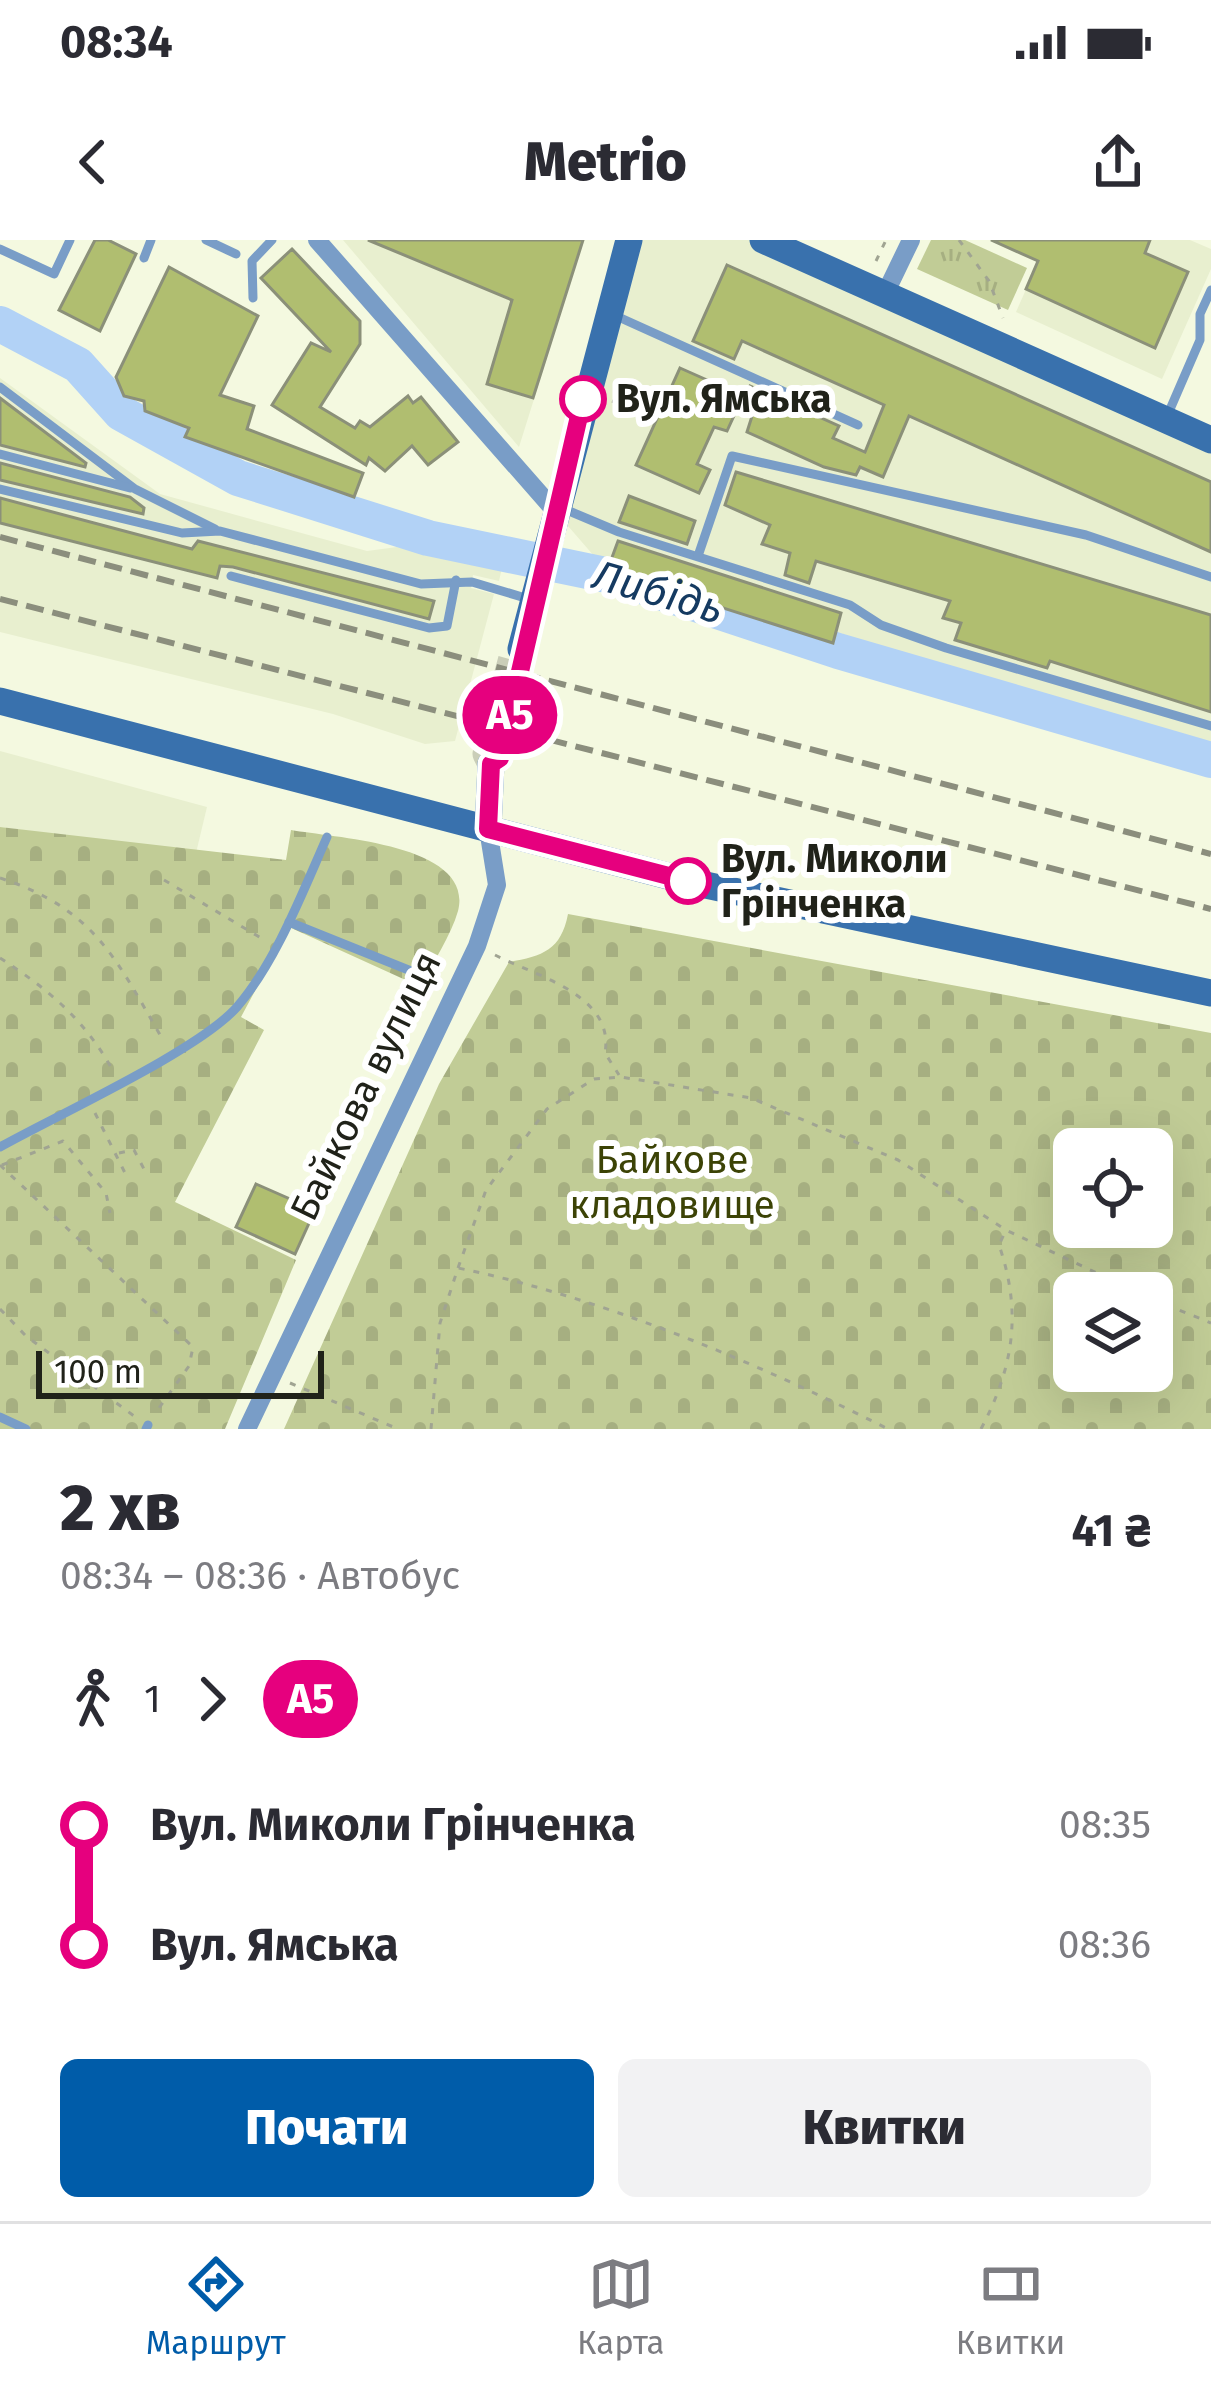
<!DOCTYPE html>
<html lang="uk">
<meta charset="utf-8">
<style>
:root{--surface:#fff;--page:#f2f2f3;--text:#2b2b33;--muted:#7c7c81;--line:#e1e1e2;--accent:#005ca9}
body{margin:0;font-family:"Fira Sans",sans-serif;background:var(--page);color:var(--text);height:100vh;display:flex;flex-direction:column;font-size:45px;white-space:nowrap}
*{box-sizing:border-box;margin:0}
p{font-size:39px;color:var(--muted)}
.icon{flex:none;width:66px;height:66px;fill:none;stroke:currentColor;stroke-width:2;stroke-linecap:round;stroke-linejoin:round}
.map{position:relative;height:1189px;overflow:hidden}
.details{display:flex;flex-direction:column;background:var(--surface);flex:1}
.details>*{flex:none}
.badge{padding:0 24px;border-radius:39px;font-size:42px;line-height:78px}
.tools{position:absolute;left:1053px;top:888px;display:grid;gap:24px}
.tools a{display:grid;place-items:center;width:120px;height:120px;border-radius:18px;background:var(--surface);box-shadow:0 12px 48px #0002;font-size:60px}
.scale{position:absolute;left:36px;bottom:30px;width:288px;box-sizing:border-box;padding-left:12px;border:6px solid #202219;border-top:0;font-size:33px;line-height:42px;white-space:nowrap;color:#202219;-webkit-text-stroke:9px #fff;paint-order:stroke}
.map>.badge{position:absolute;translate:-50% -50%;box-shadow:0 0 0 6px #fff}
.legs{display:flex;align-items:center;gap:18px;height:132px;padding:0 60px;font-size:39px}
.legs p{margin-inline-start:auto}
.headline{display:flex;align-items:center;justify-content:space-between;height:204px;padding:0 60px}
h1{font-size:66px;font-weight:800;line-height:90px}
.cta{display:flex;gap:24px;margin-top:auto;padding:24px 60px}
.cta a{flex:1;height:138px;border-radius:18px;background:var(--accent);color:#fff;font-size:48px;font-weight:800;line-height:138px;text-align:center}
.cta a+a{background:var(--page);color:var(--text)}
ul{padding:0 60px;list-style:none}
li{display:flex;align-items:center;gap:42px;height:120px;font-size:45px}
li i{display:grid;place-items:center;width:18px;height:100%;margin:0 15px;background:currentColor}
li i::after{content:'';width:30px;height:30px;margin:-15px;border:9px solid;border-radius:50%;background:var(--surface)}
li p{margin-inline-start:auto}
li:first-child i{background:linear-gradient(#0000 50%,currentColor 0)}
li:last-child i{background:linear-gradient(currentColor 50%,#0000 0)}
.status{display:flex;justify-content:space-between;align-items:center;height:84px;padding:0 60px;background:var(--surface);direction:ltr}
.status svg{height:33px;fill:currentColor}
header{display:flex;justify-content:space-between;align-items:center;height:156px;padding:0 60px;background:var(--surface);font-size:54px;font-weight:800}
.menu{display:flex;justify-content:space-around;align-items:center;height:168px;border-top:3px solid var(--line);background:var(--surface);font-size:33px;color:var(--muted)}
.menu a{display:grid;justify-items:center;gap:6px}
.menu .current{color:var(--accent)}
.map>svg:first-child{display:block}
.built{fill:#e8efcf}
.grass{fill:url(#grass-tufts)}
.cemetery{fill:url(#cemetery-stones);fill-rule:evenodd}
.lines{fill:none;stroke-linecap:round;stroke-linejoin:round}
.river{stroke:#b2d2f6;stroke-width:36}
.building{fill:#b0be70;stroke:#8b9079;stroke-width:3}
.secondary-tunnel{stroke:#caceb8;stroke-width:27;stroke-dasharray:27 14;stroke-linecap:butt}
.path{stroke:#a0a492;stroke-width:3;stroke-dasharray:6 9;stroke-linecap:butt}
.service{stroke:#799dc7;stroke-width:9}
.minor{stroke:#799dc7;stroke-width:18}
.secondary{stroke:#3971ad;stroke-width:27}
.rail{stroke:#8b8e7d;stroke-width:6;stroke-dasharray:18 9;stroke-linecap:butt}
.line-1-casing{stroke:#fff;stroke-width:27}
.line-1{stroke:#e6007e;stroke-width:18}
.stop-1-dot{fill:#fff;stroke:#e6007e;stroke-width:6}
.labels{text-anchor:middle;dominant-baseline:central;stroke-width:12;stroke-linejoin:round;paint-order:stroke}
.stop-label{font-size:39px;font-weight:bold;fill:#202219;stroke:#fff;text-anchor:start}
.street-label{font-size:39px;fill:#202219;stroke:#fff}
.park-label{font-size:39px;fill:#3c4306;stroke:#fff}
.water-label{font-size:42px;font-style:italic;fill:#153a61;stroke:#fff}
</style>
<div class="status"><b>08:34</b><svg viewBox="0 0 49 12"><path d="M0 12V9h3v3zM5 12V6h3v6zM10 12V3h3v9zM15 12V0h3v12zM26 1h20v11H26zM47 4h2v5h-2z"/></svg></div>
<header><svg class="icon" aria-label="back" viewBox="0 0 24 24"><path d="M15 5l-7 7 7 7"/></svg>Metrio<svg class="icon" aria-label="share" viewBox="0 0 24 24"><path d="M12 15V3M7 8l5-5 5 5M5 13v7h14v-7"/></svg></header>
<div class="map">
<svg width="1211" height="1189" viewBox="0 0 1211 1189">
<defs>
<pattern id="grass-tufts" width="24" height="20" patternUnits="userSpaceOnUse" patternTransform="scale(3)"><rect width="24" height="20" fill="#c1cc96"/><path d="M3 7l-1-3M5 7V3M7 7l1-3M15 17l-1-3M17 17v-4M19 17l1-3" fill="none" stroke="#a6af81"/></pattern>
<pattern id="cemetery-stones" width="16" height="16" patternUnits="userSpaceOnUse" patternTransform="scale(3)"><rect width="16" height="16" fill="#c1cc96"/><path d="M2 7V4a2 2 0 0 1 4 0v3zM10 15v-3a2 2 0 0 1 4 0v3z" fill="#a6af81"/></pattern>
</defs>
<rect width="100%" height="100%" fill="#f4f9e0"/>
<g class="built">
<path d="M343,0h183l2,9 -21,68 48,15 -36,115z"/>
<path d="M629,0h134l448,200v302l-375,-108 -3,9 -226,-72 -52,-60z"/>
<path d="M1023,0h167l21,9v20l-49,110 -146,-67 27,-61z"/>
<path d="M0,138l160,116 207,57 30,-4 105,21 -3,13 -26,-6 -2,13 23,6 -39,147 -30,3 -92,-30 -333,-82z"/>
<path d="M0,511l207,56 -11,46 -196,-26z"/>
</g>
<path class="grass" d="M931,0h34l62,28 -19,42 -91,-41z"/>
<g class="cemetery">
<path d="M0,587l286,33 5,-30c44,8 184,14 167,81 -7,25 -26,52 -37,76l-132,-60 -48,90 23,13 -89,172 121,58 -71,169h-225z"/>
<path d="M568,674l643,119v396h-927l155,-345 70,-122c34,-6 52,-12 59,-48zM1074,909h78v78h-78zM1074,1053h78v78h-78z"/>
</g>
<g class="lines">
<path class="river" d="M0,84l78,41 43,48 117,65 190,60 183,38 227,75 373,109"/>
</g>
<g class="building">
<path d="M95,0h13l28,14 -36,77 -41,-21z"/>
<path d="M368,0h215l-50,158 -46,-14 25,-84z"/>
<path d="M991,0h159l-5,13 43,19 -33,76 -129,-59 12,-28z"/>
<path d="M292,9l68,72v23l-40,63 35,21 5,-7 10,6 38,-31 5,7 8,-6 37,45 -30,23 -16,-19 -27,25 -16,-13 -3,7 -94,-60 39,-62 20,9 -70,-74z"/>
<path d="M727,25l484,217v70l-302,-136 -26,61 -23,-10 -4,8 -32,-8 -77,-35 7,-22 -13,-5 9,-19 89,40 -6,12 32,14 19,-47 -142,-64 -8,18 -41,-18z"/>
<path d="M169,27l89,49 -38,79 34,11 -7,23 116,44 -9,24 -169,-60 4,-9 -44,-17 -1,-10 -20,-5 -8,-19z"/>
<path d="M680,128l63,28 -16,35 -13,-4 -17,37 13,6 -11,23 -63,-28z"/>
<path d="M0,158l86,65 -1,4 -85,-22z"/>
<path d="M0,223l130,34 14,11 -1,6 -143,-34z"/>
<path d="M736,232l475,143v97l-161,-51 -3,7 -92,-28 6,-17 -18,-5 7,-17 -134,-40 -7,22 -24,-8 5,-22 -28,-9 8,-19 -45,-20z"/>
<path d="M629,256l66,25 -8,23 -68,-22z"/>
<path d="M0,258l192,51 6,-8 236,60 -5,18 -196,-52 -13,-1 -3,12 -217,-55z"/>
<path d="M618,301l223,72 -8,30 -226,-72z"/>
<path d="M256,944l59,26 -20,44 -59,-27z"/>
</g>
<g class="lines">
<path class="secondary-tunnel" d="M491,524l-5,-10 26,-96 9,-9"/>
<g class="path">
<path d="M959,0l30,41 14,37"/>
<path d="M876,21l10,-21"/>
<path d="M612,161l46,16"/>
<path d="M0,638c95,31 116,81 163,162"/>
<path d="M164,640l102,61"/>
<path d="M495,715c41,21 120,40 110,98l14,22"/>
<path d="M0,718c48,31 84,61 112,111"/>
<path d="M95,873l31,62"/>
<path d="M119,913l15,-3 11,21"/>
<path d="M0,925l193,182 -4,19 -35,49"/>
<path d="M2,925l61,-24 43,52 4,20"/>
<path d="M458,1028l28,-78 61,-81 47,-30 27,-2 130,21 147,62 108,70 133,63"/>
<path d="M1152,1059l59,24"/>
<path d="M0,1069l26,27 108,80"/>
<path d="M290,1143l108,46"/>
<path d="M431,1189l9,-106 18,-55c143,29 300,95 430,161"/>
<path d="M981,1189c33,-63 41,-117 18,-184l6,-13"/>
</g>
<g class="service">
<path d="M206,0l30,14"/>
<path d="M0,9l54,25 16,-34"/>
<path d="M144,18l7,-18"/>
<path d="M253,58l-1,-37 20,-21"/>
<path d="M614,75l244,110"/>
<path d="M0,147l135,102 80,40"/>
<path d="M1168,174l32,-74v-26l11,-24"/>
<path d="M0,214l130,34"/>
<path d="M0,249l182,44 38,-2 201,53 51,-2 60,18"/>
<path d="M562,268l57,24 231,73 31,20 65,23 265,78"/>
<path d="M698,316l34,-100 354,79 125,42"/>
<path d="M231,336l198,52 18,-2 9,-46"/>
<path d="M289,682l137,55"/>
<path d="M0,907c57,-32 198,-96 237,-140 39,-45 66,-116 90,-170"/>
<path d="M0,1177l26,12"/>
<path d="M146,1189l2,-4"/>
</g>
<g class="minor">
<path d="M317,0l238,271"/>
<path d="M885,54l26,-54"/>
<path d="M247,1189l230,-483 20,-61 -9,-56"/>
</g>
<g class="secondary">
<path d="M763,0l448,200"/>
<path d="M521,409l108,-409"/>
<path d="M0,461l687,180 524,112"/>
<path d="M488,589l3,-65"/>
</g>
<g class="rail">
<path d="M0,297l1211,317"/>
<path d="M0,359l1211,310"/>
</g>
</g>
<g class="lines">
<defs>
<path id="line-1" d="M583,159l-83,359 -9,6 -3,65 200,52"/>
</defs>
<use href="#line-1" class="line-1-casing"/>
<use href="#line-1" class="line-1"/>
</g>
<g class="stop-1-dot">
<circle cx="583" cy="159" r="21"/>
<circle cx="688" cy="641" r="21"/>
</g>
<g class="labels">
<g class="stop-label">
<text x="616" y="159">Вул. Ямська</text>
<text x="721" y="619">Вул. Миколи<tspan x="721" dy="45">Грінченка</tspan></text>
</g>
<g class="street-label">
<text transform="translate(366 846) rotate(-64)">Байкова вулиця</text>
</g>
<g class="park-label">
<text x="672" y="920">Байкове<tspan x="672" dy="45">кладовище</tspan></text>
</g>
<g class="water-label">
<text transform="translate(658 352) rotate(16)">Либідь</text>
</g>
</g>
</svg>
<div class="tools">
<a><svg class="icon" aria-label="locate" viewBox="0 0 24 24"><circle cx="12" cy="12" r="6"/><path d="M12 2v4M12 18v4M2 12h4M18 12h4"/></svg></a>
<a><svg class="icon" aria-label="layers" viewBox="0 0 24 24"><path d="M12 4l9 5-9 5-9-5zM3 14l9 5 9-5"/></svg></a>
</div>
<div class="scale">100 m</div>
<b class="badge" style="left:510px;top:475px;background:#e6007e;color:#fff">А5</b>
</div>
<section class="details">
<div class="headline"><div><h1>2 хв</h1><p>08:34 – 08:36 · Автобус</p></div><b>41 ₴</b></div>
<div class="legs"><svg class="icon" aria-label="walk" viewBox="0 0 24 24"><circle cx="13" cy="4" r="2"/><path d="M13 8l-2 6 4 7M11 14l-3 7M7 12l3-4h3l4 4"/></svg>1<svg class="icon" aria-label="forward" viewBox="0 0 24 24"><path d="M9 5l7 7-7 7"/></svg><b class="badge" style="background:#e6007e;color:#fff">А5</b></div>
<ul>
<li><i style="color:#e6007e"></i><b>Вул. Миколи Грінченка</b><p>08:35</p></li>
<li><i style="color:#e6007e"></i><b>Вул. Ямська</b><p>08:36</p></li>
</ul>
<div class="cta"><a>Почати</a><a>Квитки</a></div>
</section>
<nav class="menu">
<a class="current"><svg class="icon" aria-label="directions" viewBox="0 0 24 24"><path d="M12 3l9 9-9 9-9-9zM9 14v-3h6M13 9l2 2-2 2"/></svg>Маршрут</a>
<a><svg class="icon" aria-label="map" viewBox="0 0 24 24"><path d="M3 6l6-2 6 2 6-2v14l-6 2-6-2-6 2zM9 4v14M15 6v14"/></svg>Карта</a>
<a><svg class="icon" aria-label="tickets" viewBox="0 0 24 24"><path d="M3 7h18v10H3zM15 7v10"/></svg>Квитки</a>
</nav>
